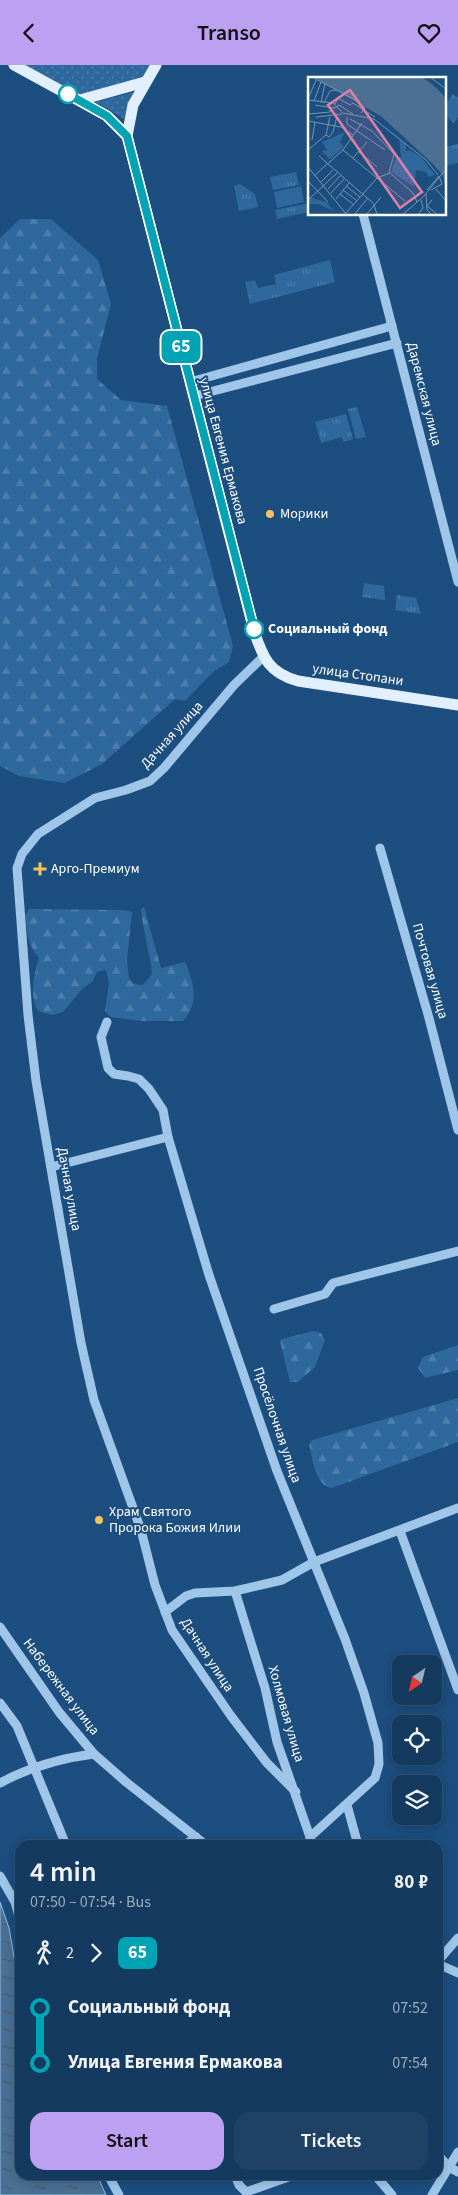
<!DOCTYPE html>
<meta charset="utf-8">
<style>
:root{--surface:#153a5f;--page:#1e4165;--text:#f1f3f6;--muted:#9dadbd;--line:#345474;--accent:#bca0f2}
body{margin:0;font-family:"Source Sans 3",sans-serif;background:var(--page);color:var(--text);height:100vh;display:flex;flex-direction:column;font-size:19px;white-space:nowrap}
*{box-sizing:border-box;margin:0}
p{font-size:16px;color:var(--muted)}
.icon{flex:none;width:28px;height:28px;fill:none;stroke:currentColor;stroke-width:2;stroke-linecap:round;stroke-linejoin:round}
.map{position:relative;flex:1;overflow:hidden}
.details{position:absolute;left:15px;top:1775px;width:428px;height:340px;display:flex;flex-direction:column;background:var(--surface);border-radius:15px;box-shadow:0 2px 12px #0003,0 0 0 1px var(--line)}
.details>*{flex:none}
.badge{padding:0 10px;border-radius:8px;font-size:18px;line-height:32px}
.needle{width:32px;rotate:215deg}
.buttons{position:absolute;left:392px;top:1590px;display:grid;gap:10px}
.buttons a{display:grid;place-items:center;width:50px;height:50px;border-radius:10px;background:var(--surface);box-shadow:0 2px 12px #0003,0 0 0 1px var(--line);font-size:25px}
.map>.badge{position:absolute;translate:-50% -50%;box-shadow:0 0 0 2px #fff}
.legs{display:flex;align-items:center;gap:8px;height:55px;padding:0 15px;font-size:16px}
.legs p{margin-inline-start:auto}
.headline{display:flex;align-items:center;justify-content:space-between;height:85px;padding:0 15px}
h1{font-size:28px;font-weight:600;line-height:38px}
.button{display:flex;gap:10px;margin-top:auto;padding:10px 15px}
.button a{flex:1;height:58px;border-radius:15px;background:var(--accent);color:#111;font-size:20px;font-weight:600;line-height:58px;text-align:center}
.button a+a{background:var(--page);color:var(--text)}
ul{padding:0 15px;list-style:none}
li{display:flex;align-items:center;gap:18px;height:55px;font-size:19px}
li i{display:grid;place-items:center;width:8px;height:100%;margin:0 6px;background:currentColor}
li i::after{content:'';width:12px;height:12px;margin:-6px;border:4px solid;border-radius:50%;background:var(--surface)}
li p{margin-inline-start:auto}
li:first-child i{background:linear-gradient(#0000 50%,currentColor 0)}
li:last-child i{background:linear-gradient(currentColor 50%,#0000 0)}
header{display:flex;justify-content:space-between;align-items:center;height:65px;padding:0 15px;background:var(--accent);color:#111;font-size:22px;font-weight:600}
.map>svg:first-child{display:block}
.grass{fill:url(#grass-dots)}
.forest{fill:url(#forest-firs)}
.park{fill:url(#park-tufts)}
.garden{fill:#2f689d}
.water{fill:url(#water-ripples);stroke:#92c2eb}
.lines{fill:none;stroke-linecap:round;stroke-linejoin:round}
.minor{stroke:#9fc6e9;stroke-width:9}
.major{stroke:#e2effe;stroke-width:11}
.line-1-casing{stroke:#fff;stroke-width:11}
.line-1{stroke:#00a3b4;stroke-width:8}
.stop-1-dot{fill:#fff;stroke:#00a3b4;stroke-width:2.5}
.poi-dot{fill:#f9c15d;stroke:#1c4e7f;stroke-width:2}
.labels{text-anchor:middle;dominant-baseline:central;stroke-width:4;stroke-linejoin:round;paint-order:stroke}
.street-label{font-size:14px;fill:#fff;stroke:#1c4e7f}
.poi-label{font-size:14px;fill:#fff;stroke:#1c4e7f;text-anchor:start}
.stop-label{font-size:14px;font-weight:bold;fill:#fff;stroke:#1c4e7f;text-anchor:start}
.inset-river{fill:none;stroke:#4b7094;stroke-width:2.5}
.inset-road{fill:none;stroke:#7795b2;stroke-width:1}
.view{fill:#dd80a5;fill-opacity:0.15;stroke:#dd80a5;stroke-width:2.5}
.inset-edge{fill:none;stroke:#fff;stroke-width:2.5}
</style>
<header><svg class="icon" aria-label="back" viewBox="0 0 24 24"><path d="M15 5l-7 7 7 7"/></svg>Transo<svg class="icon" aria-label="heart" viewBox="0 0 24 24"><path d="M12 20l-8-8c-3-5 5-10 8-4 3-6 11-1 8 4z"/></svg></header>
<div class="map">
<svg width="458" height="2130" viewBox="0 0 458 2130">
<defs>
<pattern id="grass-dots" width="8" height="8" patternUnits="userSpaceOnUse" patternTransform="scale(1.25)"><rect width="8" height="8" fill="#2f689d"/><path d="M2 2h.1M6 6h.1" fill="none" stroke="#4e7fac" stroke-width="1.8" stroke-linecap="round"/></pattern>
<pattern id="forest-firs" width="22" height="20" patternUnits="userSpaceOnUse" patternTransform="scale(1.25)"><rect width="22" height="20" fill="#2f689d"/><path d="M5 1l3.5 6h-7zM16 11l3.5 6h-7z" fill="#4e7fac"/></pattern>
<pattern id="park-tufts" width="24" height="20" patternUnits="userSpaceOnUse" patternTransform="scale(1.25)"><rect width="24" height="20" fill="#2f689d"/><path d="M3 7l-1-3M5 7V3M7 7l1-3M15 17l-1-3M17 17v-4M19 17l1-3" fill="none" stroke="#4e7fac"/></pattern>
<pattern id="water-ripples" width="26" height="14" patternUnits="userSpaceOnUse" patternTransform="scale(1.25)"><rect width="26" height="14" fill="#4b7094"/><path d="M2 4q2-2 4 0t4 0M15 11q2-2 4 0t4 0" fill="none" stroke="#4c5a69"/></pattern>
</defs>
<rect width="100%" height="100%" fill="#1c4e7f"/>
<g class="grass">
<path d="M21,0h131l-9,14 -62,18z"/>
<path d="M134,27l-10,27 -29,-17z"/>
</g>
<g class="forest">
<path d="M20,154h31l47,41 13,44 -14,55v20l24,21 46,6 66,240 -4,16 -16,10 -28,29 -10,-2 -73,65 -37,19 -46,-7 -19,-10v-528z"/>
<path d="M144,842l17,61 24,-6c9,22 15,39 -2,59h-43l-29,-4 -6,-6 4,-28 -3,-13 -9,2 -5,10 -9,6 -20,24 -11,3 -14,-4c-9,-15 -4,-38 1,-53 -12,-14 -11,-24 -14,-42l4,-7 92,1 11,2 -5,48 2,19 5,5 9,1 9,-11c-2,-22 -9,-42 -11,-65z"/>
<path d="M313,1266l8,2 4,7 -10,27 -17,15h-8l-10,-41 2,-2z"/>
<path d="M458,1280v25l-33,8 -7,-10 5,-11z"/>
<path d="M458,1333v44l-126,46c-17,-2 -19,-29 -23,-43l3,-5z"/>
</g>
<g class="park">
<path d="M453,29l5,4v19l-4,6c-13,-10 -10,-18 -1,-29z"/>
<path d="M458,79v19l-14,3v-19z"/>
<path d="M296,107l3,13 -26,5 -3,-13z"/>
<path d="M240,119l15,10 3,13 -19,4 -5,-25z"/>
<path d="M309,138v9l-32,7 -2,-9z"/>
<path d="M330,195l5,22 -85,22 -5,-22 10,-2 3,8 18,-4 -2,-9z"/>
<path d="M357,342l9,30 -10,2 -8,-30z"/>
<path d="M346,349l7,25 -9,3 -2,-5 -21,6 -6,-21z"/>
<path d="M364,518l20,3 1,14 -23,-3z"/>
<path d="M397,530l19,3 5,16 -26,-4z"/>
</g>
<path class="garden" d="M301,121l3,16 -27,6 -3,-16z"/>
<path class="water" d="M0,1837l9,26 11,63v184h77l9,20h-106z"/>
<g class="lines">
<g class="minor">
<path d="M363,149l95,368"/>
<path d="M190,317l202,-56"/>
<path d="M194,331l203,-53"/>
<path d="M263,592l-29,28 -70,83 -14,13 -24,9 -31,8 -57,36 -16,20 -5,14 11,147 8,66 45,262 13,57 47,130 14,55 17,45 59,86 36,47 29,29"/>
<path d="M380,783l49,170 29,112"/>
<path d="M107,957l-6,15 7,31 6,6 14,2 11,3 10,10 14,21 5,27 41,138 68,196 68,168 19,54 14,50 1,21 -4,14 -65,59"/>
<path d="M51,1102l117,-30"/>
<path d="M274,1244l51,-15 8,-11 125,-32"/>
<path d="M400,1466l58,159"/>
<path d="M235,1526l30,97 12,54 33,95v8"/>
<path d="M165,1547l21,-16 9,-3 40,-2 47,-11 32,-18 144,-54"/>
<path d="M0,1562l59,85 35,42 32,28 80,63"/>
<path d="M0,1638l17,23 49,119"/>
<path d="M0,1718c30,-16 61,-25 94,-29"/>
<path d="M347,1740l11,40"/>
<path d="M185,1780l11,-8"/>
<path d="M0,1811l15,26 5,18"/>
<path d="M438,1896l20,-23"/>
<path d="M438,1899l20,9"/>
<path d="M438,2090l11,12 9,5"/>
<path d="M108,2110l11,20"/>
<path d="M235,2110l4,10 7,7 48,-17"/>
<path d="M375,2110l17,20"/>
<path d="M432,2130l26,-43"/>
</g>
<g class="major">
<path d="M14,0l93,51 20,20"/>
<path d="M156,0l-23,40 -6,31 127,495c9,27 15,42 44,50l160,24"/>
<path d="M80,35l65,-18"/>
</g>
</g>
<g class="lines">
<defs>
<path id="line-1" d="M68,29l39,22 20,20 127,493"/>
</defs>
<use href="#line-1" class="line-1-casing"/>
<use href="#line-1" class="line-1"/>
</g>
<g class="stop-1-dot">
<circle cx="68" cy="29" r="9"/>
<circle cx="254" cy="564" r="9"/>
</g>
<g class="poi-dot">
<circle cx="270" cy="449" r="5"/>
<path d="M37.5 796.5h5v5h5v5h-5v5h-5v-5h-5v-5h5z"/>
<circle cx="99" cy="1455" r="5"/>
</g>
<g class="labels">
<g class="street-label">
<text transform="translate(424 329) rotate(76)">Даремская улица</text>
<text transform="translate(223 386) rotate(75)">улица Евгения Ермакова</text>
<text transform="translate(358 610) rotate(8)">улица Стопани</text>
<text transform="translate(172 670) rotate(-48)">Дачная улица</text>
<text transform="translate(430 906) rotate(74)">Почтовая улица</text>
<text transform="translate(69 1124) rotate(80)">Дачная улица</text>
<text transform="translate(277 1360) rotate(71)">Просёлочная улица</text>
<text transform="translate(207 1590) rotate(57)">Дачная улица</text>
<text transform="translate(61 1622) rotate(53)">Набережная улица</text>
<text transform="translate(286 1649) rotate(74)">Холмовая улица</text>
</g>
<g class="poi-label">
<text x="280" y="449">Морики</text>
<text x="51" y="804">Арго-Премиум</text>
<text x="109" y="1447">Храм Святого<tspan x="109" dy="16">Пророка Божия Илии</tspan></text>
</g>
<g class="stop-label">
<text x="268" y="564">Социальный фонд</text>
</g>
</g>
<g transform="translate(308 12)">
<rect width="138" height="138" fill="#1c4e7f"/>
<path d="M0,120l18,5 8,9 -16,-7h-10z" fill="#2f689d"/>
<path d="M37,55l-5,10 4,5 -14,12 -2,-1 -6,-7 5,-1 -5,-8zM91,62l7,6v6l3,-1 12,7 14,18 -7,2 -2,-5 -10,-2 -2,17 -23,-15 4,-12 6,-3z" fill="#2f689d"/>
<path d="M6,0h107l11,7 13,13v91l-2,-12 -9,-11 -52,-48z" fill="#4b7094"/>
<path class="inset-river" d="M101,0l1,15 36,39"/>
<path class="inset-road" d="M4,0l43,23 10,8 -4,5M122,0l16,12M0,22l8,-19M0,23l25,3 10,10 31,6 52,41 12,15M6,24l7,-19M13,26l4,-20M16,26l6,-12 7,-1M27,27l3,-6 12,7M7,28l20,3 4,-3 14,9M42,28l3,-2 22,14M0,37l22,-2v-5M8,40l26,-3M39,40v7l38,26M42,42l22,12 22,23 -5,19M0,44l33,6 12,8M18,58l3,2 4,-5 4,-16M4,63l3,-18M0,73l18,-15 4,-18M35,73l19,-27M51,75l18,15M11,79l55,48 3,11M45,81l14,-16M0,90l39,48M7,98l28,-25 34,28 13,-5 23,20 4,9M0,104l20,21M13,105l12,-12M38,109l14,11M20,112l12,-13M128,112l10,12M35,113l14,11M119,113l12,-14 3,8 -11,6M23,116l13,-14M32,117l14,11M118,117l1,16 5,5M1,122l28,-26M28,122l13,-16M124,123l-5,6 11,9M38,136l31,-35 28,23M46,138l13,-16M58,138l15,-18M94,138l22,-19 22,-27M110,138l5,-7 -2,-8"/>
<path class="view" d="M42,13l72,102 -22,16 -72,-103z"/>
<rect width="138" height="138" class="inset-edge"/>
</g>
</svg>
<div class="buttons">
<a><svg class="needle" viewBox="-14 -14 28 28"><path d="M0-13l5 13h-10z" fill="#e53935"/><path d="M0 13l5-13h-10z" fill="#9dadbd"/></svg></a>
<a><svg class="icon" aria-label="locate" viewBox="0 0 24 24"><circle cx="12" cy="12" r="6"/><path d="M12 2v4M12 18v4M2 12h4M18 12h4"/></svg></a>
<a><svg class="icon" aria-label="layers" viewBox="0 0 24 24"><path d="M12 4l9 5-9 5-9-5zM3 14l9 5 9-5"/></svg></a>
</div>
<b class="badge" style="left:181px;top:282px;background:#00a3b4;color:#fff">65</b>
<section class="details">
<div class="headline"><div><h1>4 min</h1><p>07:50 – 07:54 · Bus</p></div><b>80 ₽</b></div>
<div class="legs"><svg class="icon" aria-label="walk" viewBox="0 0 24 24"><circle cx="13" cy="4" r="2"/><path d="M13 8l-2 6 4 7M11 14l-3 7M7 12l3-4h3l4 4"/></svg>2<svg class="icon" aria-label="forward" viewBox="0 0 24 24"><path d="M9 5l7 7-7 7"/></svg><b class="badge" style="background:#00a3b4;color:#fff">65</b></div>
<ul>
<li><i style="color:#00a3b4"></i><b>Социальный фонд</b><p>07:52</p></li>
<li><i style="color:#00a3b4"></i><b>Улица Евгения Ермакова</b><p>07:54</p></li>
</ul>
<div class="button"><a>Start</a><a>Tickets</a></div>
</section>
</div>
